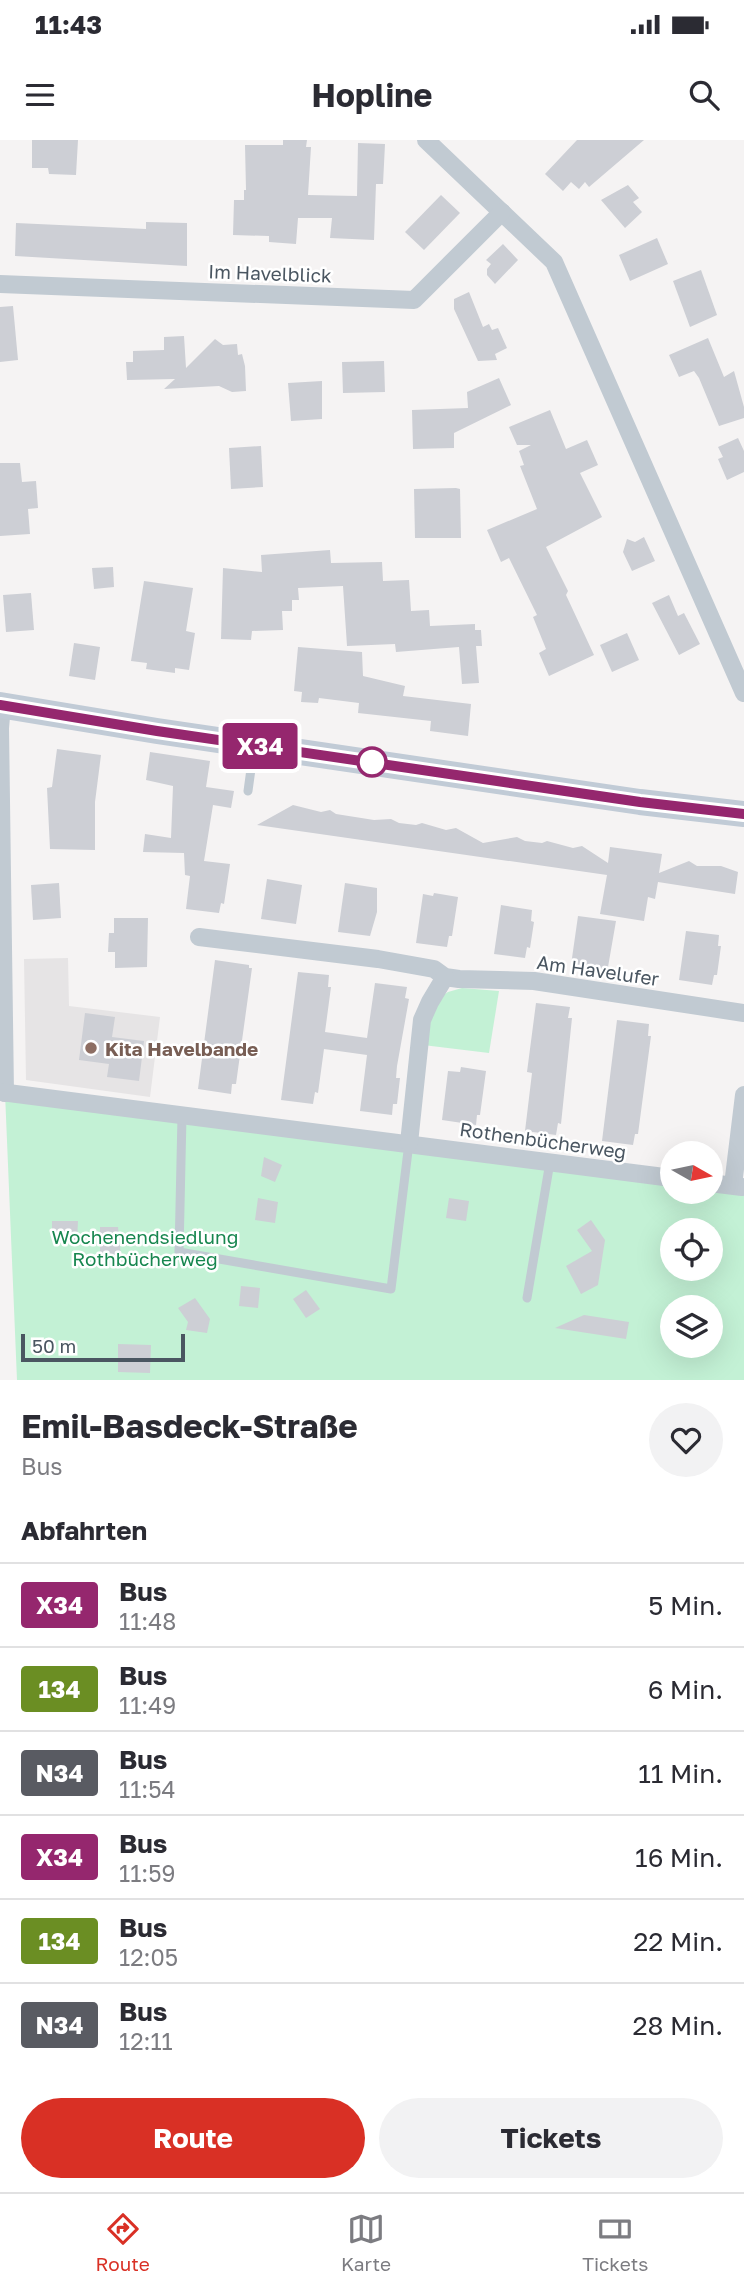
<!DOCTYPE html>
<html lang="de">
<meta charset="utf-8">
<style>
:root{--surface:#fff;--page:#f2f2f3;--text:#2b2b33;--muted:#7c7c81;--line:#e1e1e2;--accent:#d93025}
body{margin:0;font-family:"Golos Text",sans-serif;background:var(--page);color:var(--text);height:100vh;display:flex;flex-direction:column;font-size:26px;white-space:nowrap}
*{box-sizing:border-box;margin:0}
p{font-size:23px;color:var(--muted)}
.icon{flex:none;width:38px;height:38px;fill:none;stroke:currentColor;stroke-width:2;stroke-linecap:round;stroke-linejoin:round}
.map{position:relative;height:1240px;overflow:hidden}
.details{display:flex;flex-direction:column;background:var(--surface);flex:1}
.details>*{flex:none}
.badge{padding:0 14px;border-radius:5px;font-size:24px;line-height:46px}
.needle{width:46px;rotate:99deg}
.controls{position:absolute;left:660px;top:1001px;display:grid;gap:14px}
.controls a{display:grid;place-items:center;width:63px;height:63px;border-radius:50%;background:var(--surface);box-shadow:0 7px 28px #0002;font-size:35px}
.scale{position:absolute;left:21px;bottom:18px;width:164px;box-sizing:border-box;padding-left:7px;border:4px solid #4a5661;border-top:0;font-size:19px;line-height:24px;white-space:nowrap;color:#4a5661;-webkit-text-stroke:5px #fff;paint-order:stroke}
.map>.badge{position:absolute;translate:-50% -50%;box-shadow:0 0 0 4px #fff}
h2{padding:0 21px;font-size:26px;line-height:63px}
.round{display:grid;place-items:center;flex:none;width:74px;height:74px;border-radius:37px;background:var(--page)}
.headline{display:flex;align-items:center;justify-content:space-between;height:119px;padding:0 21px}
h1{font-size:33px;font-weight:700;line-height:52px}
.button{display:flex;gap:14px;margin-top:auto;padding:14px 21px}
.button a{flex:1;height:80px;border-radius:42px;background:var(--accent);color:#fff;font-size:28px;font-weight:700;line-height:80px;text-align:center}
.button a+a{background:var(--page);color:var(--text)}
ul{padding:0;list-style:none}
li{display:flex;align-items:center;gap:21px;height:84px;padding:0 21px;border-top:2px solid var(--line)}
li div{flex:1}
li b{display:block;font-size:26px}
li em{font-style:normal}
li .badge{min-width:77px;font-weight:700;text-align:center}
.status{display:flex;justify-content:space-between;align-items:center;height:49px;padding:0 35px;background:var(--surface);direction:ltr}
.status svg{height:19px;fill:currentColor}
header{display:flex;justify-content:space-between;align-items:center;height:91px;padding:0 21px;background:var(--surface);font-size:32px;font-weight:700}
.menu{display:flex;justify-content:space-around;align-items:center;height:98px;border-top:2px solid var(--line);background:var(--surface);font-size:19px;color:var(--muted)}
.menu a{display:grid;justify-items:center;gap:4px}
.menu .active{color:var(--accent)}
.map>svg:first-child{display:block}
.education{fill:#e6e4e5}
.green{fill:#c3f1d5;fill-rule:evenodd}
.building{fill:#cdcfd5}
.lines{fill:none;stroke-linecap:round;stroke-linejoin:round}
.lane{stroke:#c1cad2;stroke-width:9}
.street{stroke:#c1cad2;stroke-width:18}
.secondary{stroke:#c1cbd6;stroke-width:26}
.line-casing{stroke:#fff;stroke-width:16}
.line{stroke:#95276e;stroke-width:10}
.stop-dot{fill:#fff;stroke:#95276e;stroke-width:3.5}
.education-dot{fill:#8d6e63;stroke:#fff;stroke-width:2.5}
.labels{text-anchor:middle;dominant-baseline:central;stroke-width:5;stroke-linejoin:round;paint-order:stroke}
.street-label{font-size:19px;fill:#4a5661;stroke:#fff}
.education-label{font-size:19px;font-weight:bold;fill:#785e54;stroke:#fff;text-anchor:start}
.park-label{font-size:19px;fill:#17864f;stroke:#fff}
</style>
<div class="status"><b>11:43</b><svg viewBox="0 0 49 12"><path d="M0 12V9h3v3zM5 12V6h3v6zM10 12V3h3v9zM15 12V0h3v12zM26 1h20v11H26zM47 4h2v5h-2z"/></svg></div>
<header><svg class="icon" aria-label="menu" viewBox="0 0 24 24"><path d="M4 6h16M4 12h16M4 18h16"/></svg>Hopline<svg class="icon" aria-label="search" viewBox="0 0 24 24"><circle cx="10" cy="10" r="6"/><path d="M15 15l6 6"/></svg></header>
<div class="map">
<svg width="744" height="1240" viewBox="0 0 744 1240">
<rect width="100%" height="100%" fill="#f5f3f3"/>
<path class="education" d="M68,818l1,48 91,11 -10,80 -124,-17 -2,-121z"/>
<g class="green">
<path d="M462,848l37,3 -10,62 -66,-8 13,-45 12,-8z"/>
<path d="M5,953l667,85v14h38l34,-5v193h-727zM672,1090h38v39h-38zM672,1167h38v39h-38z"/>
</g>
<g class="building">
<path d="M32,0h46l-2,35 -27,-1 -1,-6h-16z"/>
<path d="M283,0h24l-1,7h5l-3,48 49,1 1,-53 27,1 -2,40h-7l-2,56 -44,-2 2,-20h-34l-2,26 -27,-2v-6l-36,-1 1,-35h10v-10h2l-1,-45h38z"/>
<path d="M577,0h67l-55,47 -4,-5 -6,7 -8,-7 -8,9 -18,-17z"/>
<path d="M628,45l11,13 -6,4 9,10 -17,16 -24,-28z"/>
<path d="M441,55l19,18 -36,37 -19,-18z"/>
<path d="M146,82l41,1v43l-172,-10 1,-33 130,6z"/>
<path d="M657,98l11,26 -38,17 -11,-26z"/>
<path d="M503,104l15,16 -23,24 -8,-9v-6l4,-5 -5,-4z"/>
<path d="M701,130l16,45 -27,12 -17,-46z"/>
<path d="M469,152l14,35 6,-3 3,6 6,-2 9,20 -12,6 2,6 -19,1 -24,-52v-10z"/>
<path d="M13,166l5,54 -18,2v-55z"/>
<path d="M184,196l2,32 29,-29 8,6 14,-1 1,11 4,-1 3,12 1,25 -14,1 -13,-6 -55,3 11,-10 -48,1 -1,-18h7v-11l31,-1v-13z"/>
<path d="M708,198l16,39 10,-6 10,36v11l-25,8 -20,-48 -5,-7 -15,6 -10,-22z"/>
<path d="M384,221l1,31 -42,1 -1,-31z"/>
<path d="M499,238l12,27 -57,28v15l-41,1 -1,-39 56,-2 -1,-16z"/>
<path d="M322,241v38l-31,2 -3,-38z"/>
<path d="M550,270l16,39 21,-9 11,25 -18,8 22,44 -56,30 22,44 -2,4 28,60 -45,21 -10,-23 7,-4 -13,-32 4,-2 -28,-57 -8,4 -14,-32 50,-21 -17,-43 4,-1 -5,-14 12,-6h-14l-8,-18z"/>
<path d="M738,298l6,13v21l-17,8 -9,-21 5,-2 -5,-10z"/>
<path d="M261,306l2,41 -32,2 -2,-41z"/>
<path d="M0,323h20l2,19 14,-1 2,27 -10,1 2,25 -30,2z"/>
<path d="M456,348l4,1 1,49h-46l-1,-49z"/>
<path d="M644,397l11,24 -23,10 -9,-19 4,-13 8,3z"/>
<path d="M330,410l1,13 51,-1 1,19 26,-1 2,31 18,-1 1,16 45,-2v6h6l1,16h-6l3,37 -17,1 -3,-37 -63,5 -1,-8 -48,2 -4,-60 -45,2 1,12h-7v11h-10l1,19 -31,1 -1,9 -30,-1 2,-71 39,4 -1,-17z"/>
<path d="M113,427l1,20 -20,2 -2,-21z"/>
<path d="M144,441l49,7 -7,43 9,2 -6,37 -14,-2v5l-29,-4 1,-6 -16,-2z"/>
<path d="M31,453l3,37 -28,2 -3,-37z"/>
<path d="M669,455l9,21 6,-3 16,31 -21,11 -27,-52z"/>
<path d="M627,493l12,27 -27,12 -12,-27z"/>
<path d="M74,503l26,4 -5,33 -26,-4z"/>
<path d="M298,507l64,5 1,24 42,10 -2,10 68,8 -3,32 -38,-5 1,-10 -73,-8 1,-10 -40,-5 -1,5 -17,-1 1,-10 -8,-1z"/>
<path d="M57,609l44,6 -6,47v48l-45,-1 -3,-61 5,-1z"/>
<path d="M150,612l60,9 -4,26 28,4 -3,17 -18,-3 -9,56 26,3 -6,40 -3,-1 -2,10 -33,-4 4,-33 -5,-1 -1,-22 -41,-1 2,-18 26,4 2,-52 -27,-6z"/>
<path d="M293,665l28,7 9,-2 6,4 38,6 17,-1 8,4 17,2 6,-2 24,7 10,-2 27,15 34,-6 8,4 17,2 5,-2 26,7 9,-2 26,17 2,-16 52,7 -3,19 30,-12 8,5h24l17,6 -3,22 -77,-12 -3,17 -7,-2 -4,24 -44,-7 7,-39 -350,-50z"/>
<path d="M267,739l35,6 -6,39 -35,-5z"/>
<path d="M59,743l2,35 -28,2 -2,-35z"/>
<path d="M345,743l32,5v24l-7,24 -32,-4z"/>
<path d="M434,753l24,4 -6,39h-3l-2,11 -31,-4 7,-49 10,2z"/>
<path d="M501,765l31,5 -1,11 3,1 -4,26 -3,-1 -2,11 -31,-4z"/>
<path d="M578,776l38,5 -8,46h-3v3l-34,-5z"/>
<path d="M114,778h34l-1,49 -32,1v-16h-7l1,-19h5z"/>
<path d="M686,791l33,4 -1,11h3l-4,29h-3l-2,10 -33,-5z"/>
<path d="M215,820l34,5v3h3l-16,116h-4l-1,10 -33,-5z"/>
<path d="M298,832l31,3 -1,12h3l-6,45 42,6 8,-55 32,4 -2,11 4,1 -12,67 -1,12h4l-3,26h-4l-1,11 -32,-4 7,-56 -43,-6 -6,44 -3,-1 -2,12 -32,-4z"/>
<path d="M536,863l34,4 -2,11h4l-11,106 -3,-1 -2,12 -31,-4 7,-58 -5,-1z"/>
<path d="M85,873l30,4 -3,20 32,4 -5,40 -32,-4 2,-13 -30,-4z"/>
<path d="M617,880l32,4 -1,12h3l-13,98h-3l-2,11 -31,-4z"/>
<path d="M461,927l25,4 -6,44h-3l-1,10 -34,-5 6,-49 12,1z"/>
<path d="M264,1017l18,8 -7,17 -14,-6z"/>
<path d="M258,1058l20,4 -3,21 -20,-3z"/>
<path d="M449,1058l20,3 -3,20 -20,-3z"/>
<path d="M591,1080l14,20 -7,45 -17,9 -15,-28 26,-15 -15,-21z"/>
<path d="M52,1081h26l-1,19h-25z"/>
<path d="M100,1087h18l3,29h-21z"/>
<path d="M241,1146l19,2 -2,20 -19,-2z"/>
<path d="M306,1150l14,19 -14,9 -13,-19z"/>
<path d="M195,1158l15,21 -3,14 -21,-3 2,-8 -10,-14z"/>
<path d="M584,1175l45,7 -3,17 -71,-11z"/>
<path d="M118,1204l33,1 -1,28 -32,-1z"/>
</g>
<g class="lines">
<g class="lane">
<path d="M248,651l6,-44"/>
<path d="M182,976l-3,136 212,37 18,-146"/>
<path d="M527,1158l23,-136"/>
</g>
<g class="street">
<path d="M426,0l128,122 190,431"/>
<path d="M0,144l414,16 88,-88"/>
<path d="M2,565l-2,23 5,365"/>
<path d="M199,797l179,22 56,10 11,8 14,2 75,2 210,32"/>
<path d="M0,952l672,86"/>
<path d="M409,1003l13,-123 8,-18 15,-25"/>
<path d="M710,1043l32,4"/>
<path d="M733,1045l11,-90"/>
</g>
<path class="secondary" d="M0,565l157,26 483,71 104,12"/>
</g>
<g class="lines">
<defs>
<path id="line" d="M0,565l157,26 483,71 104,12"/>
</defs>
<use href="#line" class="line-casing"/>
<use href="#line" class="line"/>
</g>
<circle class="stop-dot" cx="372" cy="622" r="14"/>
<circle class="education-dot" cx="91" cy="908" r="7"/>
<g class="labels">
<g class="street-label">
<text transform="translate(270 133) rotate(2)">Im Havelblick</text>
<text transform="translate(598 830) rotate(8)">Am Havelufer</text>
<text transform="translate(543 1000) rotate(8)">Rothenbücherweg</text>
</g>
<g class="education-label">
<text x="105" y="908">Kita Havelbande</text>
</g>
<g class="park-label">
<text x="145" y="1096">Wochenendsiedlung<tspan x="145" dy="22">Rothbücherweg</tspan></text>
</g>
</g>
</svg>
<div class="controls">
<a><svg class="needle" viewBox="-14 -14 28 28"><path d="M0-13l5 13h-10z" fill="#e53935"/><path d="M0 13l5-13h-10z" fill="#7c7c81"/></svg></a>
<a><svg class="icon" aria-label="locate" viewBox="0 0 24 24"><circle cx="12" cy="12" r="6"/><path d="M12 2v4M12 18v4M2 12h4M18 12h4"/></svg></a>
<a><svg class="icon" aria-label="layers" viewBox="0 0 24 24"><path d="M12 4l9 5-9 5-9-5zM3 14l9 5 9-5"/></svg></a>
</div>
<div class="scale">50 m</div>
<b class="badge" style="left:260px;top:606px;background:#95276e;color:#fff">X34</b>
</div>
<section class="details">
<div class="headline"><div><h1>Emil-Basdeck-Straße</h1><p>Bus</p></div><a class="round"><svg class="icon" aria-label="heart" viewBox="0 0 24 24"><path d="M12 20l-8-8c-3-5 5-10 8-4 3-6 11-1 8 4z"/></svg></a></div>
<h2>Abfahrten</h2>
<ul>
<li><span class="badge" style="background:#95276e;color:#fff">X34</span><div><b>Bus</b><p>11:48</p></div><em>5 Min.</em></li>
<li><span class="badge" style="background:#6b8e23;color:#fff">134</span><div><b>Bus</b><p>11:49</p></div><em>6 Min.</em></li>
<li><span class="badge" style="background:#595b62;color:#fff">N34</span><div><b>Bus</b><p>11:54</p></div><em>11 Min.</em></li>
<li><span class="badge" style="background:#95276e;color:#fff">X34</span><div><b>Bus</b><p>11:59</p></div><em>16 Min.</em></li>
<li><span class="badge" style="background:#6b8e23;color:#fff">134</span><div><b>Bus</b><p>12:05</p></div><em>22 Min.</em></li>
<li><span class="badge" style="background:#595b62;color:#fff">N34</span><div><b>Bus</b><p>12:11</p></div><em>28 Min.</em></li>
</ul>
<div class="button"><a>Route</a><a>Tickets</a></div>
</section>
<nav class="menu">
<a class="active"><svg class="icon" aria-label="directions" viewBox="0 0 24 24"><path d="M12 3l9 9-9 9-9-9zM9 14v-3h6M13 9l2 2-2 2"/></svg>Route</a>
<a><svg class="icon" aria-label="map" viewBox="0 0 24 24"><path d="M3 6l6-2 6 2 6-2v14l-6 2-6-2-6 2zM9 4v14M15 6v14"/></svg>Karte</a>
<a><svg class="icon" aria-label="tickets" viewBox="0 0 24 24"><path d="M3 7h18v10H3zM15 7v10"/></svg>Tickets</a>
</nav>
